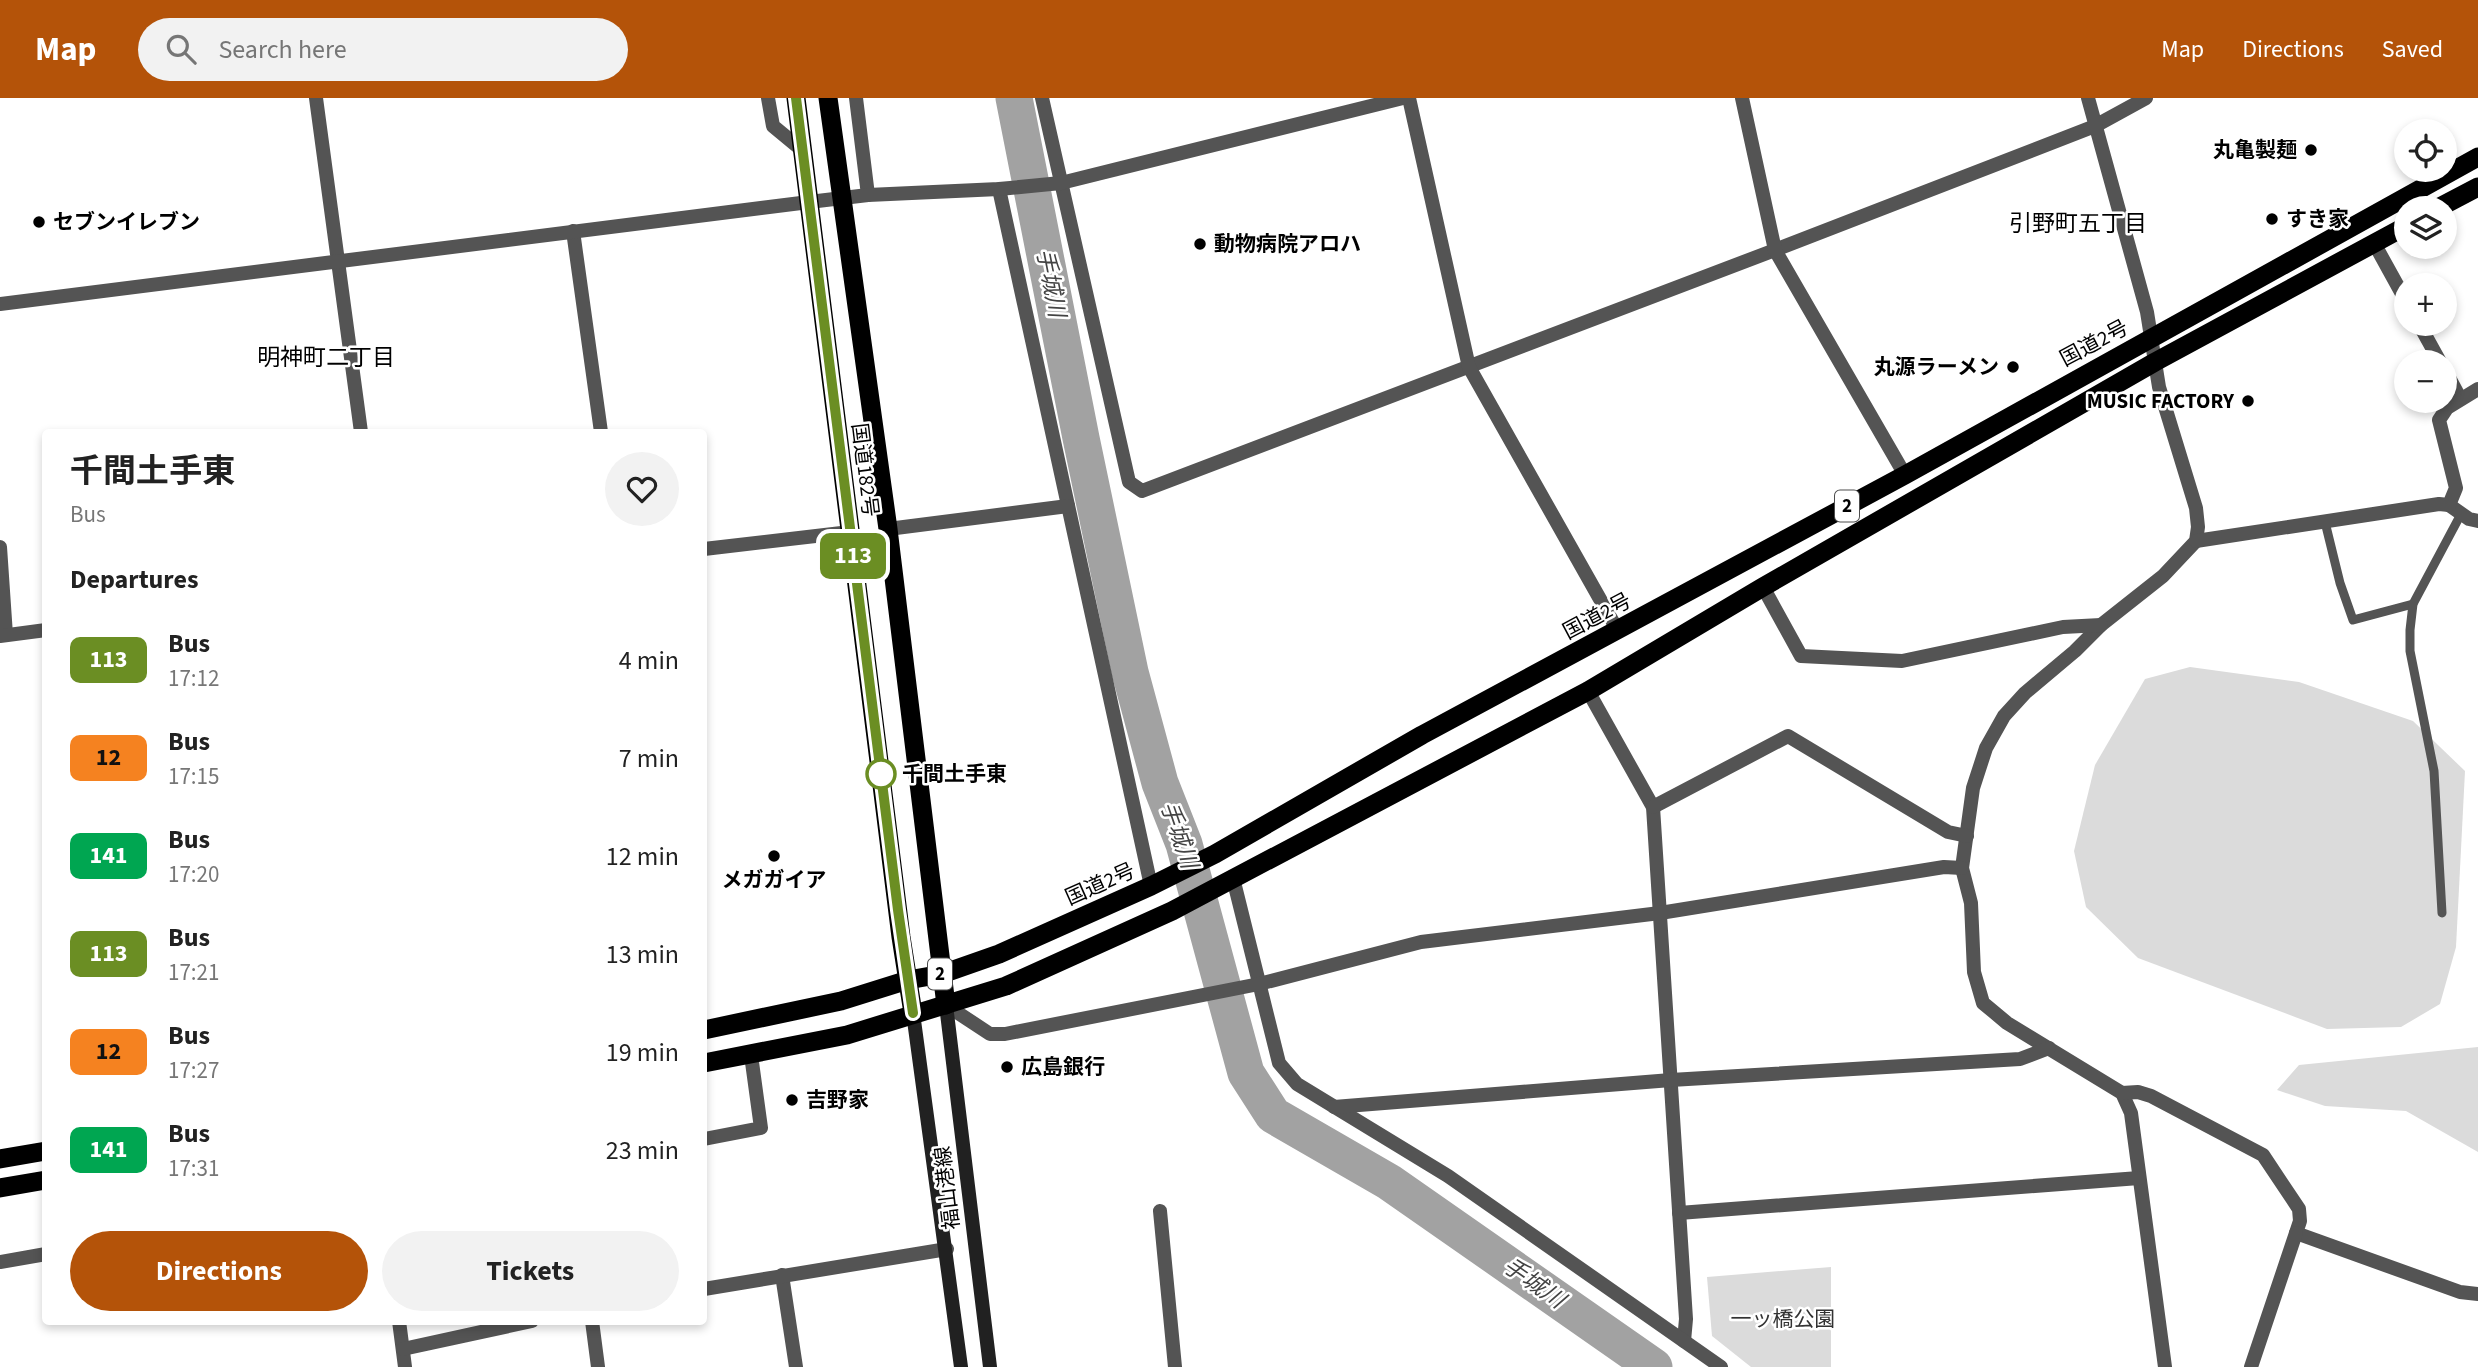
<!DOCTYPE html>
<meta charset="utf-8">
<style>
:root{--surface:#fff;--page:#f2f2f2;--text:#222;--muted:#767676;--accent:#b45309}
body{margin:0;font-family:"Source Sans 3","Noto Sans JP",sans-serif;background:var(--page);color:var(--text);height:100vh;display:flex;flex-direction:column;font-size:26px;white-space:nowrap}
*{box-sizing:border-box;margin:0}
p{font-size:23px;color:var(--muted)}
.icon{flex:none;width:38px;height:38px;fill:none;stroke:currentColor;stroke-width:2;stroke-linecap:round;stroke-linejoin:round}
.map{position:relative;flex:1;overflow:hidden}
.drawer{position:absolute;left:42px;top:331px;width:665px;height:896px;display:flex;flex-direction:column;background:var(--surface);border-radius:7px;box-shadow:0 4px 10px #0003}
.drawer>*{flex:none}
.badge{padding:0 14px;border-radius:10px;font-size:24px;line-height:46px}
.fabs{position:absolute;left:2394px;top:21px;display:grid;gap:14px}
.fabs a{display:grid;place-items:center;width:63px;height:63px;border-radius:50%;background:var(--surface);box-shadow:0 4px 10px #0003;font-size:35px}
.map>.badge{position:absolute;translate:-50% -50%;box-shadow:0 0 0 4px #fff}
h2{padding:0 28px;font-size:26px;line-height:63px}
.round{display:grid;place-items:center;flex:none;width:74px;height:74px;border-radius:37px;background:var(--page)}
.head{display:flex;align-items:center;justify-content:space-between;height:119px;padding:0 28px}
h1{font-size:33px;font-weight:700;line-height:52px}
.action{display:flex;gap:14px;margin-top:auto;padding:14px 28px}
.action a{flex:1;height:80px;border-radius:42px;background:var(--accent);color:#fff;font-size:28px;font-weight:700;line-height:80px;text-align:center}
.action a+a{background:var(--page);color:var(--text)}
ul{padding:0;list-style:none}
li{display:flex;align-items:center;gap:21px;height:98px;padding:0 28px}
li div{flex:1}
li b{display:block;font-size:26px}
li em{font-style:normal}
li .badge{min-width:77px;font-weight:700;text-align:center}
header{display:flex;align-items:center;gap:42px;box-sizing:border-box;height:98px;padding:0 35px;background:var(--accent);color:#fff}
header strong{font-size:33px}
nav{display:flex;gap:38px;margin-inline-start:auto;font-size:24px}
.search{width:490px;height:63px;background:var(--page);display:flex;align-items:center;gap:18px;box-sizing:border-box;padding:0 24px;border-radius:38px;color:var(--muted);font-size:26px}
.map>svg:first-child{display:block}
.green{fill:#dbdbdb}
.lines{fill:none;stroke-linecap:round;stroke-linejoin:round}
.river{stroke:#a2a2a2;stroke-width:37}
.service{stroke:#545454;stroke-width:9}
.minor{stroke:#545454;stroke-width:14}
.tertiary{stroke:#545454;stroke-width:14}
.secondary{stroke:#212121;stroke-width:14}
.trunk{stroke:#000;stroke-width:19}
.line-casing{stroke:#fff;stroke-width:16}
.line{stroke:#6b8e23;stroke-width:10}
.poi-dot{fill:#000;stroke:#fff;stroke-width:2.5}
.stop-dot{fill:#fff;stroke:#6b8e23;stroke-width:3.5}
.labels{text-anchor:middle;dominant-baseline:central;stroke-width:5;stroke-linejoin:round;paint-order:stroke}
.shield{fill:#fff;stroke:#4c4c4c;stroke-width:2}
.shield-label{font-size:19px;font-weight:bold;fill:#000}
.poi-label{font-size:21px;font-weight:bold;fill:#000;stroke:#fff;text-anchor:start}
.street-label{font-size:21px;fill:#000;stroke:#fff}
.stop-label{font-size:21px;font-weight:bold;fill:#000;stroke:#fff;text-anchor:start}
.park-label{font-size:21px;fill:#323232;stroke:#fff}
.neighbourhood-label{font-size:23px;fill:#000;stroke:#fff}
.water-label{font-size:23px;font-style:italic;fill:#434343;stroke:#fff}
</style>
<header>
<strong>Map</strong>
<div class="search"><svg class="icon" aria-label="search" viewBox="0 0 24 24"><circle cx="10" cy="10" r="6"/><path d="M15 15l6 6"/></svg>Search here</div>
<nav><a>Map</a><a>Directions</a><a>Saved</a></nav>
</header>
<div class="map">
<svg width="2478" height="1269" viewBox="0 0 2478 1269">
<rect width="100%" height="100%" fill="#fff"/>
<g class="green">
<path d="M2190,569l109,15 114,39 52,50 -9,176 -16,57 -39,23 -74,2 -189,-71 -52,-51 -12,-56 21,-86 50,-86z"/>
<path d="M2478,949v105l-72,-41 -81,-5 -48,-16 22,-25z"/>
<path d="M1831,1169v100h-80l-39,-31 -5,-59z"/>
</g>
<g class="lines">
<path class="river" d="M1014,0l67,340 49,234 30,111 24,61 62,229 27,42 116,67 265,185"/>
<g class="service">
<path d="M2325,424l15,61 13,37 60,-16"/>
<path d="M2442,815l-8,-142 -24,-120v-21l3,-26 48,-90"/>
</g>
<g class="minor">
<path d="M316,0l45,334"/>
<path d="M768,0l5,28 29,24"/>
<path d="M856,0l12,97"/>
<path d="M1042,0l87,384 13,9 633,-241 320,-124 51,-28"/>
<path d="M1409,0l60,269 149,264"/>
<path d="M1742,0l33,152 130,225"/>
<path d="M999,91l152,697"/>
<path d="M573,133l28,201"/>
<path d="M2374,145l32,58"/>
<path d="M0,206l809,-102"/>
<path d="M2419,226l21,38"/>
<path d="M2155,264l4,25 37,121 2,19 -2,14 -33,35 -62,49 -26,26 -50,42 -21,23 -18,32 -13,40 -11,80 9,35 3,69 9,31 24,20 115,70 9,20 34,254"/>
<path d="M2445,272l15,28"/>
<path d="M2449,407l20,14 9,2"/>
<path d="M888,431l180,-23"/>
<path d="M2196,443l243,-37 10,1 7,-17 -17,-68 8,-12 31,-19"/>
<path d="M0,449l6,88"/>
<path d="M704,451l146,-17"/>
<path d="M1763,489l38,69 101,5 161,-34 38,-2"/>
<path d="M0,538l46,-6"/>
<path d="M1588,593l65,116 33,512 -2,22"/>
<path d="M1653,709l135,-71 160,96 19,4"/>
<path d="M1233,780l46,185 18,21 151,92 273,191"/>
<path d="M946,907l44,29h15l254,-50 162,-42 239,-29 284,-46 18,1"/>
<path d="M2122,995l16,-1 13,4 112,59 36,54 1,12 -4,12 164,59 18,2"/>
<path d="M1334,1009l337,-27 349,-21 29,-11"/>
<path d="M704,1041l57,-11 -10,-73"/>
<path d="M1160,1113l15,156"/>
<path d="M1679,1115l460,-35"/>
<path d="M0,1164l46,-8"/>
<path d="M782,1177l14,92"/>
<path d="M704,1191l243,-40"/>
<path d="M399,1223l6,46"/>
<path d="M592,1223l6,46"/>
<path d="M403,1251l129,-28"/>
<path d="M2251,1269l45,-134"/>
</g>
<g class="tertiary">
<path d="M2088,0l59,214 8,50"/>
<path d="M809,104l59,-7 131,-6 62,-6 342,-85"/>
</g>
<g class="secondary">
<path d="M946,907l44,362"/>
<path d="M913,915l48,354"/>
</g>
<g class="trunk">
<path d="M796,0l105,839 12,76"/>
<path d="M828,0l60,431 58,476"/>
<path d="M2438,110l40,-21"/>
<path d="M704,932l137,-29 67,-21 34,-6 57,-20 152,-68 64,-32 207,-119 483,-260 573,-318"/>
<path d="M704,965l143,-28 159,-49 166,-75 416,-220 175,-104 392,-225 251,-136"/>
<path d="M0,1061l46,-8"/>
<path d="M0,1090l46,-8"/>
</g>
</g>
<g class="lines">
<defs>
<path id="line" d="M796,0l102,812 15,103"/>
</defs>
<use href="#line" class="line-casing"/>
<use href="#line" class="line"/>
</g>
<g class="poi-dot">
<circle cx="2311" cy="52" r="7"/>
<circle cx="2272" cy="121" r="7"/>
<circle cx="39" cy="124" r="7"/>
<circle cx="1200" cy="146" r="7"/>
<circle cx="2013" cy="269" r="7"/>
<circle cx="2248" cy="303" r="7"/>
<circle cx="774" cy="758" r="7"/>
<circle cx="1007" cy="969" r="7"/>
<circle cx="792" cy="1002" r="7"/>
</g>
<circle class="stop-dot" cx="881" cy="676" r="14"/>
<g class="labels">
<g class="shield">
<rect x="1835" y="392.5" width="24" height="31" rx="5"/>
<rect x="928" y="860.5" width="24" height="31" rx="5"/>
</g>
<g class="shield-label">
<text x="1847" y="408">2</text>
<text x="940" y="876">2</text>
</g>
<g class="poi-label">
<text x="2297" y="52" text-anchor="end">丸亀製麺</text>
<text x="2286" y="121">すき家</text>
<text x="53" y="124">セブンイレブン</text>
<text x="1214" y="146">動物病院アロハ</text>
<text x="1999" y="269" text-anchor="end">丸源ラーメン</text>
<text x="2234" y="303" text-anchor="end">MUSIC FACTORY</text>
<text x="774" y="782" text-anchor="middle">メガガイア</text>
<text x="1021" y="969">広島銀行</text>
<text x="806" y="1002">吉野家</text>
</g>
<g class="street-label">
<text transform="translate(2094 245) rotate(-28)">国道2号</text>
<text transform="translate(865 372) rotate(83)">国道182号</text>
<text transform="translate(1597 518) rotate(-28)">国道2号</text>
<text transform="translate(1100 786) rotate(-24)">国道2号</text>
<text transform="translate(947 1090) rotate(-97)">福山港線</text>
</g>
<g class="stop-label">
<text x="902" y="676">千間土手東</text>
</g>
<g class="park-label">
<text x="1783" y="1221">一ッ橋公園</text>
</g>
<g class="neighbourhood-label">
<text x="2078" y="125">引野町五丁目</text>
<text x="326" y="259">明神町二丁目</text>
</g>
<g class="water-label">
<text transform="translate(1051 185) rotate(79)">手城川</text>
<text transform="translate(1179 737) rotate(71)">手城川</text>
<text transform="translate(1534 1185) rotate(35)">手城川</text>
</g>
</g>
</svg>
<div class="fabs">
<a><svg class="icon" aria-label="locate" viewBox="0 0 24 24"><circle cx="12" cy="12" r="6"/><path d="M12 2v4M12 18v4M2 12h4M18 12h4"/></svg></a>
<a><svg class="icon" aria-label="layers" viewBox="0 0 24 24"><path d="M12 4l9 5-9 5-9-5zM3 14l9 5 9-5"/></svg></a>
<a>+</a>
<a>−</a>
</div>
<b class="badge" style="left:853px;top:458px;background:#6b8e23;color:#fff">113</b>
<section class="drawer">
<div class="head"><div><h1>千間土手東</h1><p>Bus</p></div><a class="round"><svg class="icon" aria-label="heart" viewBox="0 0 24 24"><path d="M12 20l-8-8c-3-5 5-10 8-4 3-6 11-1 8 4z"/></svg></a></div>
<h2>Departures</h2>
<ul>
<li><span class="badge" style="background:#6b8e23;color:#fff">113</span><div><b>Bus</b><p>17:12</p></div><em>4 min</em></li>
<li><span class="badge" style="background:#f58220;color:#111">12</span><div><b>Bus</b><p>17:15</p></div><em>7 min</em></li>
<li><span class="badge" style="background:#00a651;color:#fff">141</span><div><b>Bus</b><p>17:20</p></div><em>12 min</em></li>
<li><span class="badge" style="background:#6b8e23;color:#fff">113</span><div><b>Bus</b><p>17:21</p></div><em>13 min</em></li>
<li><span class="badge" style="background:#f58220;color:#111">12</span><div><b>Bus</b><p>17:27</p></div><em>19 min</em></li>
<li><span class="badge" style="background:#00a651;color:#fff">141</span><div><b>Bus</b><p>17:31</p></div><em>23 min</em></li>
</ul>
<div class="action"><a>Directions</a><a>Tickets</a></div>
</section>
</div>
